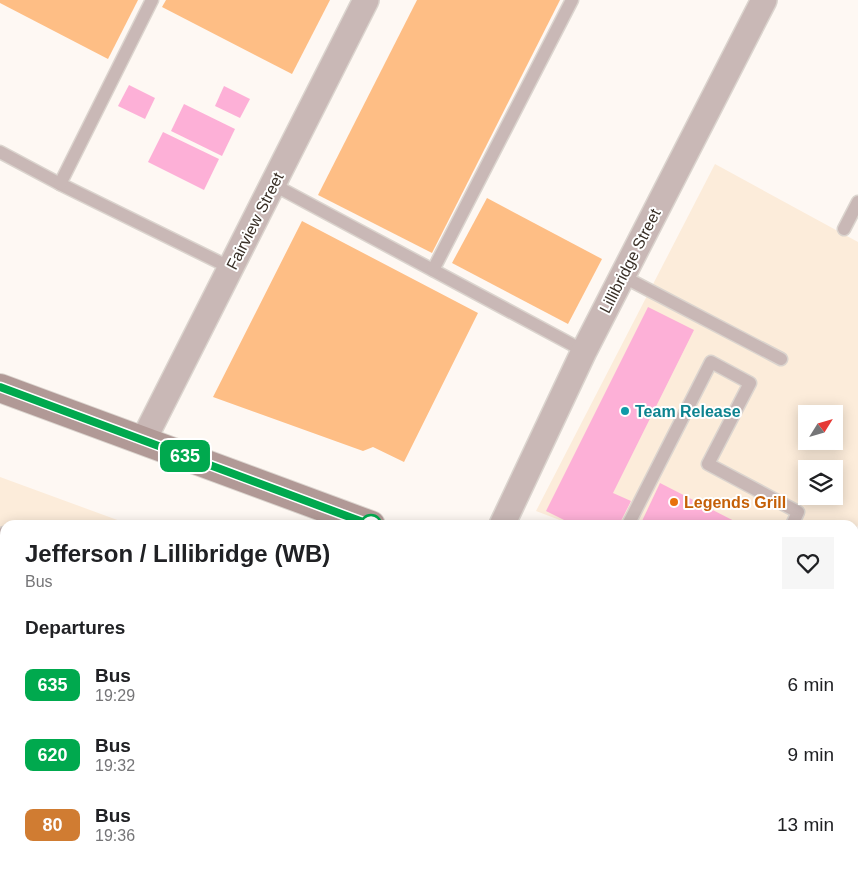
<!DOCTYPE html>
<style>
:root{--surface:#fff;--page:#f6f6f6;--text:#202124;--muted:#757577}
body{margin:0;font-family:Arial,sans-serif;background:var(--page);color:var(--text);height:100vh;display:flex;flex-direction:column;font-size:19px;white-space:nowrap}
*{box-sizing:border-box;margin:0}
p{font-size:16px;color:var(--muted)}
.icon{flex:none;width:28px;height:28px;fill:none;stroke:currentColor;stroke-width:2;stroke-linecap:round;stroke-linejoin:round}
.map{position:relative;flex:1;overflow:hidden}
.panel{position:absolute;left:0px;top:520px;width:859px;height:351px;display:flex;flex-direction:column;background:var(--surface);border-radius:15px 15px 0 0;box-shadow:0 2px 12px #0003}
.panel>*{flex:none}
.badge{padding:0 10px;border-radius:8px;font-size:18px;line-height:32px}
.needle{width:32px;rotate:53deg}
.fabs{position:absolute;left:798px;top:405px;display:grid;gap:10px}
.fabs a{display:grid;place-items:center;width:45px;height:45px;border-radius:0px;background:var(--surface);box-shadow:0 2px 12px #0003;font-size:25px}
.map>.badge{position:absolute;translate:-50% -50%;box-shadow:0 0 0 2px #fff}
h2{padding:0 25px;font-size:19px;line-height:45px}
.round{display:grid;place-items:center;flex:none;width:52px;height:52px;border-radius:0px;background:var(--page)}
.head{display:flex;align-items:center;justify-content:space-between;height:85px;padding:0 25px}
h1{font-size:24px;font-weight:800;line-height:38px}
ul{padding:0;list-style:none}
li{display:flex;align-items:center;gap:15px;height:70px;padding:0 25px}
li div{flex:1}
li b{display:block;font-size:19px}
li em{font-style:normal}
li .badge{min-width:55px;font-weight:700;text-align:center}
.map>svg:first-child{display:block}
.commercial{fill:#fcecda;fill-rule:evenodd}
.green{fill:#febe85}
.building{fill:#fdb0d7}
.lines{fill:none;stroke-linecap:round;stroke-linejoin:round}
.lane-casing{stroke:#dbd4ce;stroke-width:15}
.street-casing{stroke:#dbd4ce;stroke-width:28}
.secondary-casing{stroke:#dbd4ce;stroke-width:30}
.lane{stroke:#c9b8b6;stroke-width:12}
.street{stroke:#c9b8b6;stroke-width:25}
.secondary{stroke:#b19996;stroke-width:28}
.line-casing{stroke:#fff;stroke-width:11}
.line{stroke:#00a94e;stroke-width:8}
.culture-dot{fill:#0f9aa8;stroke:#fff;stroke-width:2}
.food-dot{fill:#e8710a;stroke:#fff;stroke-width:2}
.stop-dot{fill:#fff;stroke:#00a94e;stroke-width:2.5}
.labels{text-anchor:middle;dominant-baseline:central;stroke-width:4;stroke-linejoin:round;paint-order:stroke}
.street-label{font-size:16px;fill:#392f26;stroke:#fff}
.culture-label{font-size:16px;font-weight:bold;fill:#0d838f;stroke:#fff;text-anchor:start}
.food-label{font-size:16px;font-weight:bold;fill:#c56008;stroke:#fff;text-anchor:start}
</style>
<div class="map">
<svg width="858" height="871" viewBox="0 0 858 871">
<rect width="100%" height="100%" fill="#fef8f3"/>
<g class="commercial">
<path d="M715,164l143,78v283l-4,8v-8h-281l-37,-14zM806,414h28v27h-28zM806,469h28v27h-28z"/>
<path d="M0,477l131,48h-126v341h289l-3,5h-291z"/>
<path d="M854,793l4,2v76h-490l3,-5h483z"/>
</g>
<g class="green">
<path d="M0,0h138l-30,59 -108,-56z"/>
<path d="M166,0h164l-38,74 -130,-67z"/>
<path d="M417,0h143l-128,253 -114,-58z"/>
<path d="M487,198l115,61 -34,65 -116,-61z"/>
<path d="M302,221l176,92 -74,149 -31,-15 -10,4 -150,-54z"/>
</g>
<g class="building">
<path d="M129,85l26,13 -10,21 -27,-13z"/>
<path d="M224,86l26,13 -10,19 -25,-12z"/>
<path d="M184,104l51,25 -13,27 -51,-25z"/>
<path d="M163,132l56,27 -15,31 -56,-28z"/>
<path d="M648,307l46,23 -81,163 18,8 -12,24h-45l-28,-14z"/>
<path d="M660,483l82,42h-93l-7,-4z"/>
<path d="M5,822v33l-5,-1v-19z"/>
<path d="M35,866h234l13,5h-235z"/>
<path d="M464,866h86l-2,5h-75z"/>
</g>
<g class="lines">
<defs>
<g id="lane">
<path d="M0,152l60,32 171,84"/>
<path d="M60,184l92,-184"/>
<path d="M274,185l310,166"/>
<path d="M844,229l14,-27"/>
<path d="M433,270l139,-270"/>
<path d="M622,276l159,83"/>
<path d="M628,525l83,-163 39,21 -42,81 90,48 -6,13"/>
<path d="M0,544l4,-11"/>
<path d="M0,614l5,2"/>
<path d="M854,846l4,1"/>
<path d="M400,866l8,5"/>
<path d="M422,871l2,-5"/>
<path d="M600,871l3,-5"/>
</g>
<g id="street">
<path d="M143,441l223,-441"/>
<path d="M502,525l82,-174 180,-351"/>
<path d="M854,598l4,-9"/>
<path d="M327,871l3,-5"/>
</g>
<g id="secondary">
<path d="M0,388l371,137"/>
<path d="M854,704l4,1"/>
</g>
</defs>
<use href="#lane" class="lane-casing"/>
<use href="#street" class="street-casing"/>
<use href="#secondary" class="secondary-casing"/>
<use href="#lane" class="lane"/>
<use href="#street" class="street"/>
<use href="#secondary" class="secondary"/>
</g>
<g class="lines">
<defs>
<path id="line" d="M0,387l371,138"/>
</defs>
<use href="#line" class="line-casing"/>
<use href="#line" class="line"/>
</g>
<circle class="culture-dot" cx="625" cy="411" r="5"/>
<circle class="food-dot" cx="674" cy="502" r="5"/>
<circle class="stop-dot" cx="371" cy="525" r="10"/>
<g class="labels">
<g class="street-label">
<text transform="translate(255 221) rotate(-63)">Fairview Street</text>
<text transform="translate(630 261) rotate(-63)">Lillibridge Street</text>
</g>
<g class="culture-label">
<text x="635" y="411">Team Release</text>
</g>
<g class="food-label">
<text x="684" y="502">Legends Grill</text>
</g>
</g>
</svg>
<div class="fabs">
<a><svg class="needle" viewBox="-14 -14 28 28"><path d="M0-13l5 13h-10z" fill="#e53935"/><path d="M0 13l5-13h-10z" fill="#757577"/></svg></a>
<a><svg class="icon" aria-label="layers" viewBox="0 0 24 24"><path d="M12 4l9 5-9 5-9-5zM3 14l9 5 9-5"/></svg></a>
</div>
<b class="badge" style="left:185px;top:456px;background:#00a94e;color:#fff">635</b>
<section class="panel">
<div class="head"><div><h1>Jefferson / Lillibridge (WB)</h1><p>Bus</p></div><a class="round"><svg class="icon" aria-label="heart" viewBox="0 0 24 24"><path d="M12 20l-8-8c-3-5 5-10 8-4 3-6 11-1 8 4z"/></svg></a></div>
<h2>Departures</h2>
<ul>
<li><span class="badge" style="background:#00a94e;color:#fff">635</span><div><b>Bus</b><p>19:29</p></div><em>6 min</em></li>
<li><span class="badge" style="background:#00a94e;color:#fff">620</span><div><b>Bus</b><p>19:32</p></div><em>9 min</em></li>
<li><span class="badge" style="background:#d07c32;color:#fff">80</span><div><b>Bus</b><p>19:36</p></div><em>13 min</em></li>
</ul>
</section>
</div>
